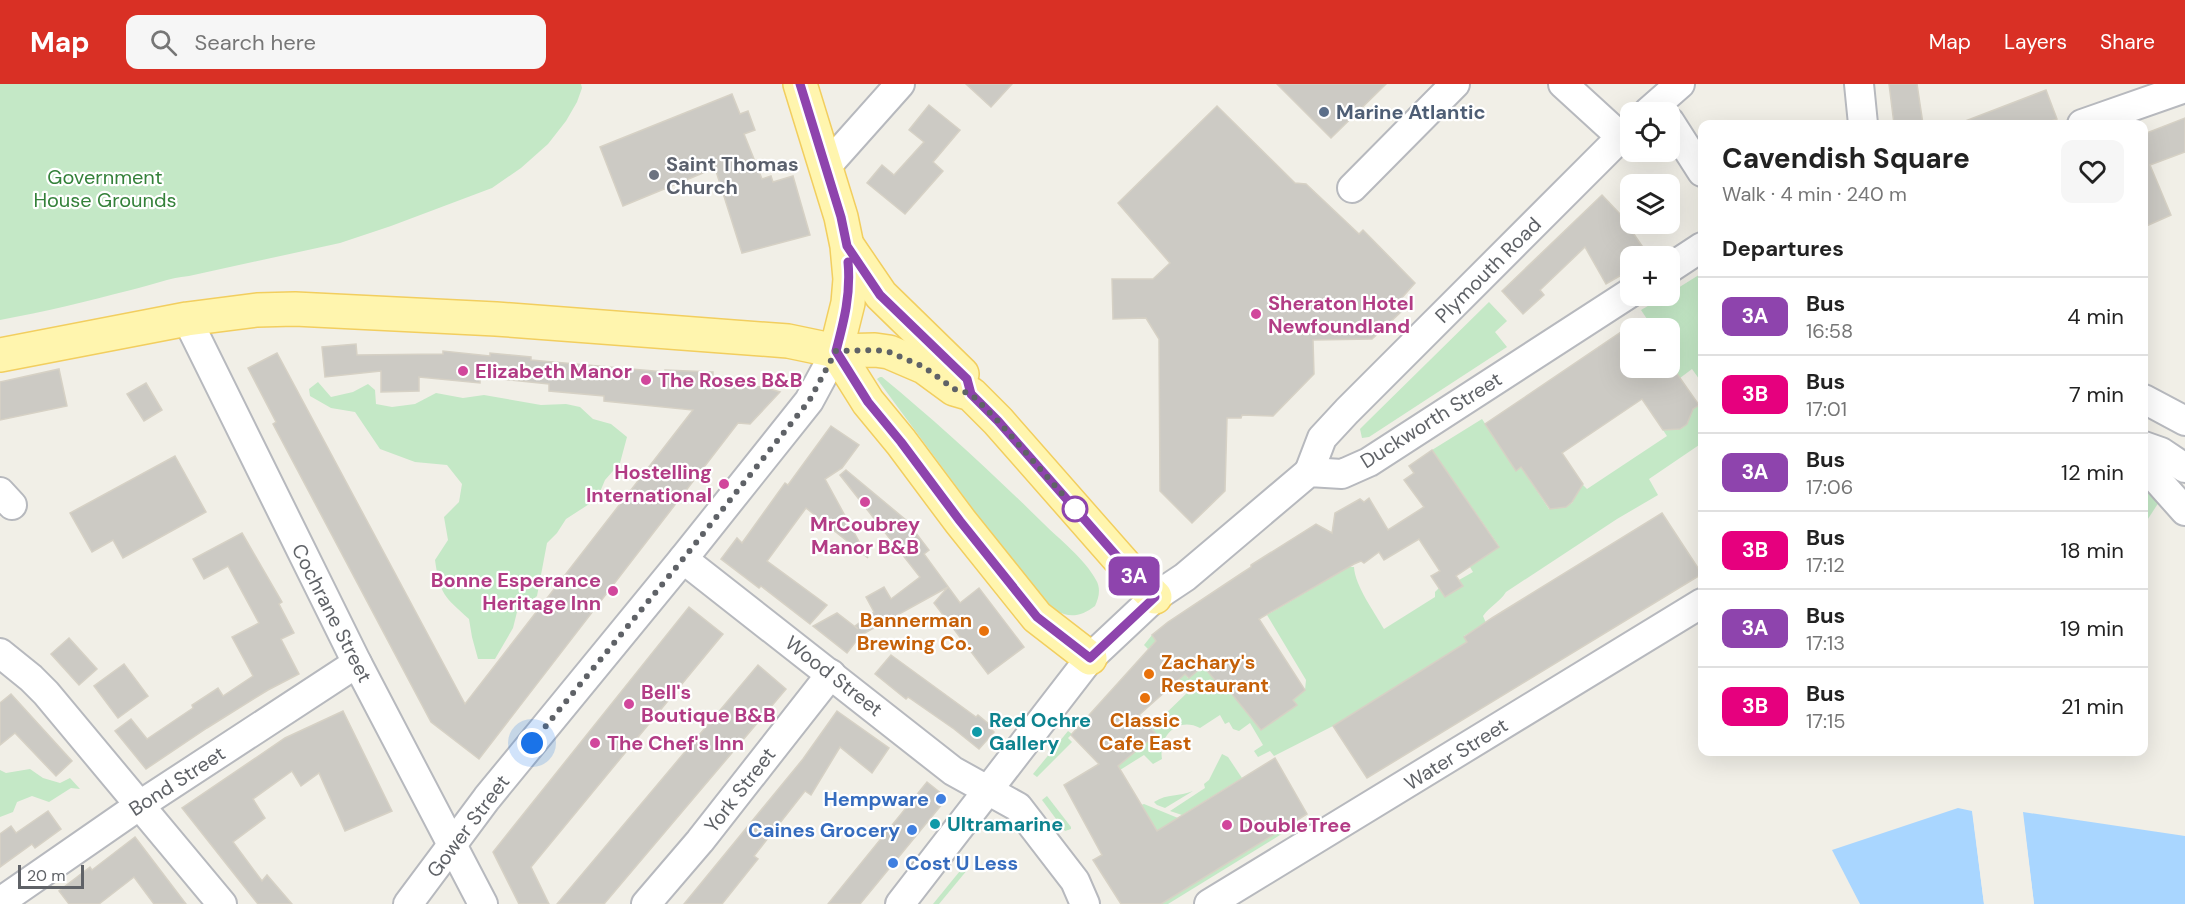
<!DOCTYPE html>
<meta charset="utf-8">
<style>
:root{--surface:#fff;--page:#f6f6f6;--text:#222;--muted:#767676;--line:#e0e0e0;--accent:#d93025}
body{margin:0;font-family:"DM Sans",sans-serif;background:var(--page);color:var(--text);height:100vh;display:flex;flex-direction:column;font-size:22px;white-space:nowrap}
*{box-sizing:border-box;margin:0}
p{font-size:20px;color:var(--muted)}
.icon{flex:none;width:33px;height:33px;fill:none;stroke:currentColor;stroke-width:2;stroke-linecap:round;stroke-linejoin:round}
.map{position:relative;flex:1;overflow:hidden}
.panel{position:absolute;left:1698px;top:36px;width:450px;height:636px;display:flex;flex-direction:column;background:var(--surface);border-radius:12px;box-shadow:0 6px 24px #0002}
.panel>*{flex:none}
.badge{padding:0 12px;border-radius:9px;font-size:21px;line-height:39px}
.tools{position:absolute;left:1620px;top:18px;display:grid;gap:12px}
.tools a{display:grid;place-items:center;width:60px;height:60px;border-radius:12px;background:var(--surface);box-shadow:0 6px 24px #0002;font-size:30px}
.scale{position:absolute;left:18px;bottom:15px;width:66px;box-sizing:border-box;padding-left:6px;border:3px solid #5f6267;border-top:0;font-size:16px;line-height:21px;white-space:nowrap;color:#5f6267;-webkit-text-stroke:4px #fff;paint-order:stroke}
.you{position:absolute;width:30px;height:30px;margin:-15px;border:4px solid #fff;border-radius:50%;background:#1a73e8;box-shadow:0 0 0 9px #1a73e833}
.map>.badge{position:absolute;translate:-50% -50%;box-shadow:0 0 0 3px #fff}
h2{padding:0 24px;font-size:22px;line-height:54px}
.round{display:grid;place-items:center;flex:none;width:63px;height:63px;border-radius:12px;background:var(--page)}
.headline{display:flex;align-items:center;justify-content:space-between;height:102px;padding:0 24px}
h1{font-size:28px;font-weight:700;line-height:45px}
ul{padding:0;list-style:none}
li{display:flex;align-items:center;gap:18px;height:78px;padding:0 24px;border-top:2px solid var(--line)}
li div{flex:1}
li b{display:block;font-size:22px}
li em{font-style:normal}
li .badge{min-width:66px;font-weight:700;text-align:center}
header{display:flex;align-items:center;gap:36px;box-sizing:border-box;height:84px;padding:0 30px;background:var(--accent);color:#fff}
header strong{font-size:28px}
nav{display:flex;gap:33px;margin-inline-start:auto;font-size:21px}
.search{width:420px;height:54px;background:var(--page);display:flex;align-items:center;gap:15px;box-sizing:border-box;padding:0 21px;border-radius:12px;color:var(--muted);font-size:22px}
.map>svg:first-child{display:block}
.green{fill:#c4e8c6}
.water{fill:#a9d6ff}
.pier{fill:#f1efe7}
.building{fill:#cccac4;stroke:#d6d1c5;stroke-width:1.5}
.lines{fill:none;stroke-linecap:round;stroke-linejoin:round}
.minor-casing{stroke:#b7b9be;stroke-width:32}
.major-casing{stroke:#f2ce5f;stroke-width:36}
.minor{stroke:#fff;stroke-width:28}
.major{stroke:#fff5ae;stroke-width:33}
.line-casing{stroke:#fff;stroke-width:14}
.line{stroke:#8e44ad;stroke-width:9}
.walk{stroke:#5f6267;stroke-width:6;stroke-dasharray:0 10.8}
.service-dot{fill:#5c6f8a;stroke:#fff;stroke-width:2}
.worship-dot{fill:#6b7280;stroke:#fff;stroke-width:2}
.hotel-dot{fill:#d1479c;stroke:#fff;stroke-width:2}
.stop-dot{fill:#fff;stroke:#8e44ad;stroke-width:3}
.food-dot{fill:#e8710a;stroke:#fff;stroke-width:2}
.culture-dot{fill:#0f9aa8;stroke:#fff;stroke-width:2}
.shop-dot{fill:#3f7fe0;stroke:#fff;stroke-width:2}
.labels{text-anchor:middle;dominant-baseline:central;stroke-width:4.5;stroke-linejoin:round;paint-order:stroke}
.service-label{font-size:20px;font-weight:bold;fill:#4e5e75;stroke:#fff;text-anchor:start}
.worship-label{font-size:20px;font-weight:bold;fill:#5b616d;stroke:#fff;text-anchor:start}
.park-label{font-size:20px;fill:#34813a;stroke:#fff}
.street-label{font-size:20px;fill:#5f6267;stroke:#fff}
.hotel-label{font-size:20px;font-weight:bold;fill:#b23c85;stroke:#fff;text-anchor:start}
.food-label{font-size:20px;font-weight:bold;fill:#c56008;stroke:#fff;text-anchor:end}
.culture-label{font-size:20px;font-weight:bold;fill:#0d838f;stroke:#fff;text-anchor:start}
.shop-label{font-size:20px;font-weight:bold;fill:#366cbe;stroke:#fff;text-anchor:end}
</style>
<header>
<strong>Map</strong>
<div class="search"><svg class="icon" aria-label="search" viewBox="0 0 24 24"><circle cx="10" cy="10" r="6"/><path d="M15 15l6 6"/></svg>Search here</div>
<nav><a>Map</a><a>Layers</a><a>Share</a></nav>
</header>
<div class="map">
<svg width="2185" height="820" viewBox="0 0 2185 820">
<rect width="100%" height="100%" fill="#f1efe7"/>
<g class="green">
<path d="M0,0h581l1,4 -5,14 -11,19 -18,23 -27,24 -29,20 -101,38 -51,17 -151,33c-21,2 -37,9 -58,14 -43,11 -87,22 -131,30z"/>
<path d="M1702,189v110l-10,-14 -12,9 -4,-6 4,-3 -10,-16v-25h-17l-12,-18 24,-14h5v-3z"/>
<path d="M1489,218l18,19 -12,11 12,15 -138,90 -7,1 -2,-9 8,-8z"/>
<path d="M880,293h2c56,46 109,95 161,146 16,16 42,36 53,57 5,8 3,18 -1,26 -13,10 -26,13 -39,4l-3,2 -35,-42 -141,-191z"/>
<path d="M318,298l13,15 22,-5 15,-8 7,6 1,14 16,3 23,-3 21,-11 27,5 21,-3 57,10 25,-1 14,3 13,12 18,5 16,13 -7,26 -15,17 -8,19 -31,20 -9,14 -10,10 -10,53 -20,16 -4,16 -18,31h-17l-6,-22 -3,-18c-25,-23 -29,-24 -34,-59l13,-20 -4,-23 15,-15 3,-18 -15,-19 -32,-3 -35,-13 -25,-37 -24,-4 -21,-12 -1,-7z"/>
<path d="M1699,321l3,2v36l-53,36 9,16 -41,24 -111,73c-6,10 -16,14 -23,24l3,7 -22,13 3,6 -134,84 -59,30 -4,-5 -12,6 -4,-6 9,-6 -13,-22 -11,8 -6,-2 -4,-7 -4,2 -5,-9 -20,13c-22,-12 -42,8 -38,31l-9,5 -9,-9 -24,15 -7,-14 42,-22 -4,-9 8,-5 30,-29 -39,-43 -2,1 -4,-4 8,-10 36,43 18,-15 14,23 3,-3 70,17 12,-10 1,-10 -39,-65 82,-48h5c1,19 21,46 30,62l51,-32v-5l4,-4 6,8 18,-10 -4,-6 14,-8 -3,-5 29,-21 -67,-96 50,-31 34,51 5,-3 28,42 8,-6 9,3 6,-3 3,-6 -3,-4 11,-8 4,4 80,-53 -4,-6 7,-5 5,5c7,-1 11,-4 14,-10l-3,-6z"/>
<path d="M2144,400l15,18 -15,23z"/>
<path d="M1068,647l4,3 -4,4 4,4 -35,35 -4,-3z"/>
<path d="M1222,670l6,3 14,21 -60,37 -12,-4 35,-23 -1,-4 5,-4z"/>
<path d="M30,685l13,9 17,5 10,-5 10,11 -9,-1 -22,14 -17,-6 -15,6 -4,10 -13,5v-47l6,3z"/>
<path d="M1193,707l-28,17 -8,-3 -3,-3c14,-9 25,-5 39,-11z"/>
<path d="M1047,712l24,31v2l-6,2 -23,-31z"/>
<path d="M1144,720l34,14 -21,13 -16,-26z"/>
<path d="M1284,743v6l-4,2 -112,69h-12l10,-3z"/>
<path d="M964,782l4,1v2l-29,35h-6z"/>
</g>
<g class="water">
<path d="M1958,724l14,3 12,93h-124l-28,-54z"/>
<path d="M2023,728l162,24v68h-151z"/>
</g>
<g class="pier">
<path d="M1972,724l3,2 12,94h-3z"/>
<path d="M2022,725l12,95h-3l-11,-91z"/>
</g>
<g class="building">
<path d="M966,0h46l-21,23z"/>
<path d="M1277,0h109l-55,54z"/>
<path d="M1889,0h28l6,40h-29z"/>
<path d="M2046,6l11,29 -15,5h-82v-1z"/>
<path d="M732,10l8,20 8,-3 7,19 -11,4 18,45 9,-3 2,6 20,-6 17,59 -68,18 -27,-85 -92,38 -23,-59z"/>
<path d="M929,21l31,25 -27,32 10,9 -38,43 -38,-31 15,-18 12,10 30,-33 -15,-12z"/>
<path d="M1217,22l78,77 11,1 53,50 4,-4 52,53 -16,18 4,9 -31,29 -59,1 1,34 -41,42 -31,-1 -1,3h-14l-2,73 -33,32 -32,-32 -1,-152 -13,-21 -33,1 -1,-40h41l17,-16 -52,-60z"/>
<path d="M2185,34v34l-35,13 21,50 -27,12v-93z"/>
<path d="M1602,111l18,19 29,42h-19v14l-24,14 -21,-37 -45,43 4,5 -21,19 -21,-23z"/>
<path d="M1630,242v42h43l26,37 -6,4 -6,15 -7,5 -17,1 -21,-31 -80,54 21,31 -11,18 -6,5 -16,2 -29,-42 -5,4 -31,-47z"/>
<path d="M356,260l1,11 86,-1v-3l47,5v-3l41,4v3l134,12v-2l48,2v12l50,3 17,5 -30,32 -12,-1 -259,336 -48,-37 -158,-298 3,-2 -28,-54 29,-15 188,351 228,-294 -89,-9v-5l-55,-5v-7l-69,-7v6l-61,-6v14l-38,1v-21l-56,6 -3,-30z"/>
<path d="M59,285l8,37 -67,14v-38z"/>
<path d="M146,299l16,27 -18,11 -17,-27z"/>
<path d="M831,342l28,19 -17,23 -17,11 43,79 -62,-50 -39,53 60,44 -17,19 -49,-38 -2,2 -38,-29 16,-21 5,5 43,-60 3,2z"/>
<path d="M1432,366l67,97 -43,29 7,10 -18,11 -14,-21 9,-5 -21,-32 -35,21 -5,-8 -15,11 -3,-2 -7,3 -95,55 46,71 -12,10 4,5 -36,25 -38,-47 -3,3 -17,-20 -14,12 -4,-4 -46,41 17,19 -38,32 39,65 118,-73 32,56 -146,90h-40l-28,-44 9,-5 -38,-70 35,-21 -28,-29 85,-94 -4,-6 16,-13 74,-49 9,-6v-2l65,-41 16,9 3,-20 25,-14 4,3 5,-4 19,32 36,-23 -20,-27 10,-7 -5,-7z"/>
<path d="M175,372l31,56 -83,46 -10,-18 -21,12 -22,-39z"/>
<path d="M846,386l60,50 23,30 -5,4 36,49 19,-15 45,59 -36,27 -54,-71 14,-16 -87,48 -14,18 -34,-27 24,-13 21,16 -3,-3 19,-14 -8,-15 18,-10 7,12 29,-22 -80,-102z"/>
<path d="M1662,429l40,61 -335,204 -34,-52 134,-84 -3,-5 28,-19z"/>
<path d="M242,449l40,69 -3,2 15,29 -13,6 18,35 -31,16 -61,38 -61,41 -31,-38 16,-12 16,20 46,-31 -1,-3 26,-17 5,8 30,-20 -21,-39 27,-14 -31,-57 -24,13 -11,-20z"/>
<path d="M689,523l34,27 -192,233 18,37h-30l-26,-52z"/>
<path d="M69,554l28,31 -18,16 -28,-31z"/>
<path d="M891,571l85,62 2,-2 13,11 -1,2 4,4 -15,17 -25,-20 -46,-32 -2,2 -31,-25z"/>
<path d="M124,580l24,32 -30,22 -24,-32z"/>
<path d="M758,581l28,24 -182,215h-47z"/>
<path d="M11,610l61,67 -16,15 -41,-43 -15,12v-42z"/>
<path d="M343,627l49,100 -47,20 -26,-58 -18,13 -9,-15 -39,28 12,19 -32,24 29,39 5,-6 25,29h-34l-76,-96 103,-70z"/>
<path d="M837,627l52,37 -17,25 -32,-26 -29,48 -6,-4 -51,65 4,3 -36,45h-38l119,-145z"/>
<path d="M927,698l20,16 -87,106h-32z"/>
<path d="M48,727l13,18 -26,19 -3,-4 -32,23v-33l11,-8 5,7z"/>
<path d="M135,753l51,67h-32l-20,-27 -35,27h-30l-10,-13 31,-24 2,3z"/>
</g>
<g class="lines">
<defs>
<g id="minor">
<path d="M1563,0l58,53"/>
<path d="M1859,0l4,40"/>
<path d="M1648,28l32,-28"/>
<path d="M1670,38l32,50"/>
<path d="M2082,40l103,-36"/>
<path d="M826,83l74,-83"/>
<path d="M1352,104l103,-104"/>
<path d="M1670,184l32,-21"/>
<path d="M187,235l170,344 126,241"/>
<path d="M2144,315l41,22"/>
<path d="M2144,362l17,6 24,16"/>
<path d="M2144,381l41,46"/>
<path d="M1309,388l13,-34 25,-27 283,-283"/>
<path d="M0,408l12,13"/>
<path d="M683,475l270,212 65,36 57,74 10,23"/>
<path d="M0,569l31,25 15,15 176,211"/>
<path d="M0,818l140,-97 217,-142"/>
<path d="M408,820l79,-106 196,-239 126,-158 27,-50"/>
<path d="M646,820l54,-63 131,-167"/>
<path d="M900,820l190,-246 65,-61 30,-20 124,-105 33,2 27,-12 261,-169"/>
<path d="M1209,820l493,-301"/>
</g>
<g id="major">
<path d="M800,0l41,133 6,29 3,33 -2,24 -12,48"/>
<path d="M849,164l32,47 81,79"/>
<path d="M836,267l32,51 33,40 59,79 77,96 53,41"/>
<path d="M0,271l187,-36 70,-9 38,-1 201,10 292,22 48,10 39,-1 14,2 35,15 30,22 17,5 27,27 138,157 19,19"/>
</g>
</defs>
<use href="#minor" class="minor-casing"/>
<use href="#major" class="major-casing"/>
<use href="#minor" class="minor"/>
<use href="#major" class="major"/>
</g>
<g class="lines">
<defs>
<path id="line" d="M800,0l41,133 6,29 33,49 87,84 4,15 27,27 138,157 19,19 -65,61 -53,-41 -77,-96 -59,-79 -33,-40 -32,-51c8,-30 15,-57 12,-89"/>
</defs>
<use href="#line" class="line-casing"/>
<use href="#line" class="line"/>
<path class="walk" d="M532,659l151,-184 126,-158 27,-50 39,-1 14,2 35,15 30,22 17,5 27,27 80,91 -3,-3"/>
</g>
<circle class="service-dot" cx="1324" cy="28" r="6"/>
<circle class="worship-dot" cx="654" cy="91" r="6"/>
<g class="hotel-dot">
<circle cx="1256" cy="230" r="6"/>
<circle cx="463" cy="287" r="6"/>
<circle cx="646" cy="296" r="6"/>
<circle cx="724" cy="400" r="6"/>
<circle cx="865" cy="418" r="6"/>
<circle cx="613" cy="507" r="6"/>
<circle cx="629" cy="620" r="6"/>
<circle cx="595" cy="659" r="6"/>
<circle cx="1227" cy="741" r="6"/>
</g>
<circle class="stop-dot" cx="1075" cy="425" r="12"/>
<g class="food-dot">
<circle cx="984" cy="547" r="6"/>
<circle cx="1149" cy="590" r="6"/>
<circle cx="1145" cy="614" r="6"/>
</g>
<g class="culture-dot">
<circle cx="977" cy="648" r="6"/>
<circle cx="935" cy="740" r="6"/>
</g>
<g class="shop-dot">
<circle cx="941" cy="715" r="6"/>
<circle cx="912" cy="746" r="6"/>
<circle cx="893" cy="779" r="6"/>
</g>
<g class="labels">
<g class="service-label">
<text x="1336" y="28">Marine Atlantic</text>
</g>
<g class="worship-label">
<text x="666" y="80">Saint Thomas<tspan x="666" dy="23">Church</tspan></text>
</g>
<g class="park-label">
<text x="105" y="93">Government<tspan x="105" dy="23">House Grounds</tspan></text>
</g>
<g class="street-label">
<text transform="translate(1488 186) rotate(-45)">Plymouth Road</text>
<text transform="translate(1431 336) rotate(-32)">Duckworth Street</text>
<text transform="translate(332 529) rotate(63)">Cochrane Street</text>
<text transform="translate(834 592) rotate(38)">Wood Street</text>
<text transform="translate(1456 670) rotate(-32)">Water Street</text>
<text transform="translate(177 697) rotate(-33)">Bond Street</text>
<text transform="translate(740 706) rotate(-52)">York Street</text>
<text transform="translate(468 742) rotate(-53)">Gower Street</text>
</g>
<g class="hotel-label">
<text x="1268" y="219">Sheraton Hotel<tspan x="1268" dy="23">Newfoundland</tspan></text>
<text x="475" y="287">Elizabeth Manor</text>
<text x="658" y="296">The Roses B&amp;B</text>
<text x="712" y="388" text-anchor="end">Hostelling<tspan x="712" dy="23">International</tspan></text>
<text x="865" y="440" text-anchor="middle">MrCoubrey<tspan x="865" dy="23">Manor B&amp;B</tspan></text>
<text x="601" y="496" text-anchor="end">Bonne Esperance<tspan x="601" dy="23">Heritage Inn</tspan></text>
<text x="641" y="608">Bell's<tspan x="641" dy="23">Boutique B&amp;B</tspan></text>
<text x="607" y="659">The Chef's Inn</text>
<text x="1239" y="741">DoubleTree</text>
</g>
<g class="food-label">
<text x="972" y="536">Bannerman<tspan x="972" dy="23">Brewing Co.</tspan></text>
<text x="1161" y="578" text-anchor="start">Zachary's<tspan x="1161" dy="23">Restaurant</tspan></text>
<text x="1145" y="636" text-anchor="middle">Classic<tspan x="1145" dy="23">Cafe East</tspan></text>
</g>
<g class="culture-label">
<text x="989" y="636">Red Ochre<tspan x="989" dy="23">Gallery</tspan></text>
<text x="947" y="740">Ultramarine</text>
</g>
<g class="shop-label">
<text x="929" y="715">Hempware</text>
<text x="900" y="746">Caines Grocery</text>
<text x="905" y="779" text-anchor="start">Cost U Less</text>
</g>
</g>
</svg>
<div class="tools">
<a><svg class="icon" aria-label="locate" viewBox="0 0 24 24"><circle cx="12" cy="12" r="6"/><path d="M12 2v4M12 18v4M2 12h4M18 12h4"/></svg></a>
<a><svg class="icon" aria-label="layers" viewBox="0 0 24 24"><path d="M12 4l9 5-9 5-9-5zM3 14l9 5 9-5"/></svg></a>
<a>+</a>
<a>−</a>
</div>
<div class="scale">20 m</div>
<div class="you" style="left:532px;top:659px"></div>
<b class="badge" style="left:1134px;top:492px;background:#8e44ad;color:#fff">3A</b>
<section class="panel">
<div class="headline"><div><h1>Cavendish Square</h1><p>Walk · 4 min · 240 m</p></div><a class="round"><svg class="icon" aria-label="heart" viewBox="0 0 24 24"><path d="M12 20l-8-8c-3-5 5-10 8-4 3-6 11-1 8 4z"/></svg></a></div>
<h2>Departures</h2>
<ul>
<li><span class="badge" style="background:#8e44ad;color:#fff">3A</span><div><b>Bus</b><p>16:58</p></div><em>4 min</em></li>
<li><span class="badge" style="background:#e6007e;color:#fff">3B</span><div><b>Bus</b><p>17:01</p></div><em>7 min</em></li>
<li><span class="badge" style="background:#8e44ad;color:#fff">3A</span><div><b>Bus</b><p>17:06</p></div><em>12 min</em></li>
<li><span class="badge" style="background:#e6007e;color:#fff">3B</span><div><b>Bus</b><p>17:12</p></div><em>18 min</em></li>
<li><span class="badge" style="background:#8e44ad;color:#fff">3A</span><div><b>Bus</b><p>17:13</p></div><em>19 min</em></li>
<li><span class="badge" style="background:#e6007e;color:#fff">3B</span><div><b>Bus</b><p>17:15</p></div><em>21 min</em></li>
</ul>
</section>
</div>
